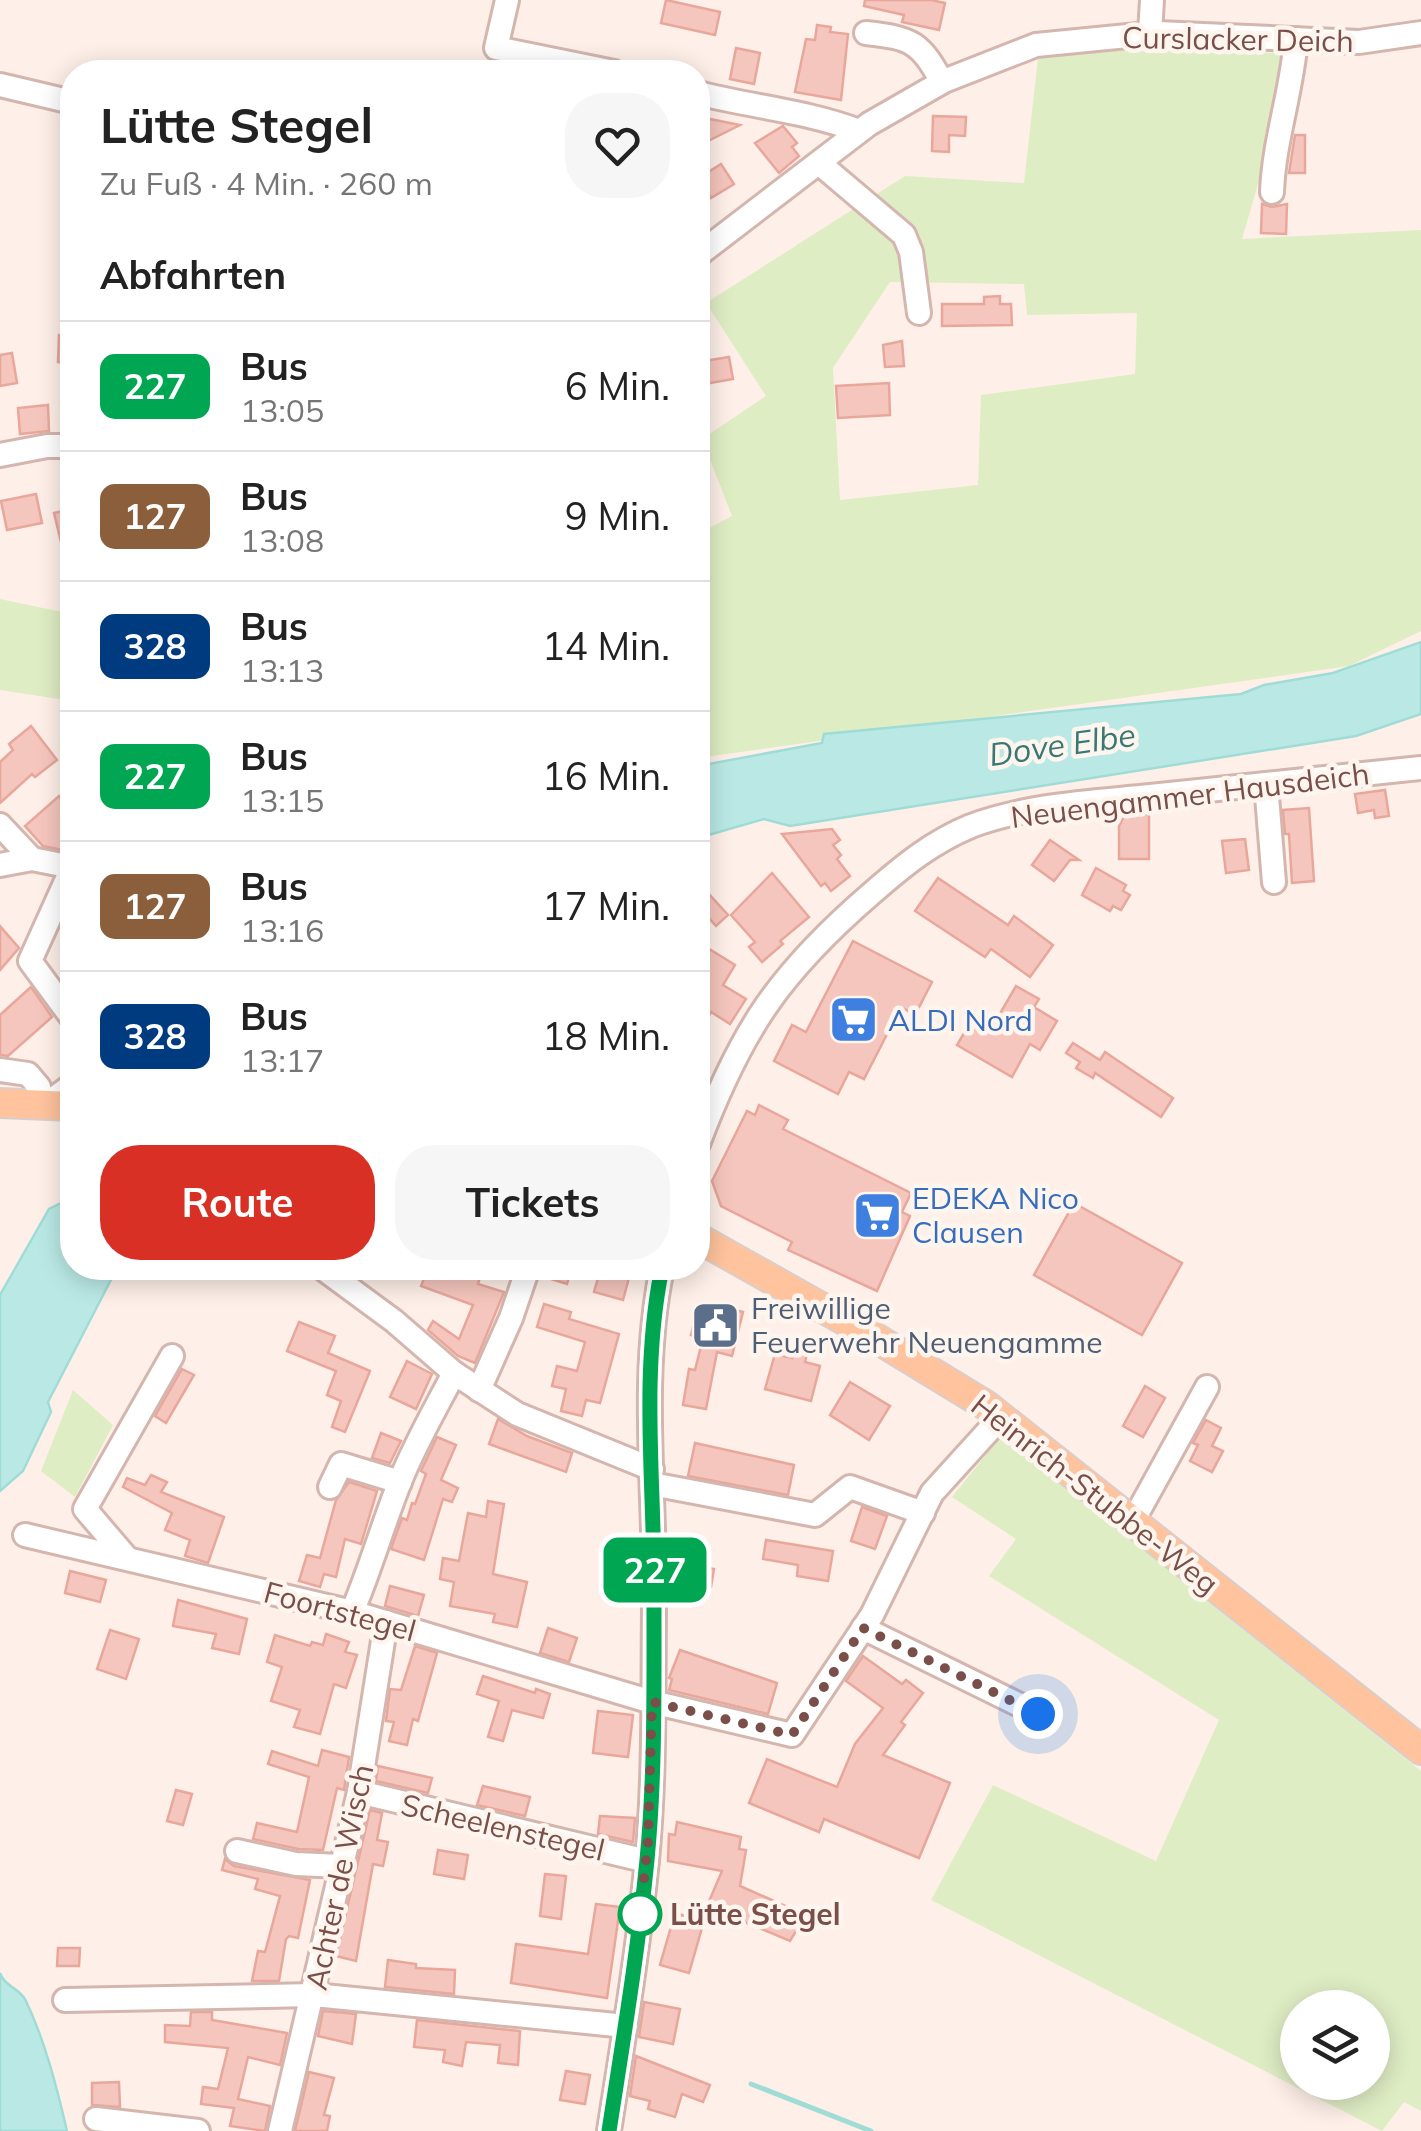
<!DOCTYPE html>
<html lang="de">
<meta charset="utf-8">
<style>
:root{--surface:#fff;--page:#f6f6f6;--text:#222;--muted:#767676;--line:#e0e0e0;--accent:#d93025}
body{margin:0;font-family:Mulish,sans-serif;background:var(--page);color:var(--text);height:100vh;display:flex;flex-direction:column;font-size:38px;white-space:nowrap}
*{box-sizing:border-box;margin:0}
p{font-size:32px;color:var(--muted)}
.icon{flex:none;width:55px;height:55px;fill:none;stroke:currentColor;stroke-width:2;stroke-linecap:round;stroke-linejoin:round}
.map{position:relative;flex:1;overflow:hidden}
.panel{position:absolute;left:60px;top:60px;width:650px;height:1220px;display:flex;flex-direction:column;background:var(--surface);border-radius:40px;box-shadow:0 5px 25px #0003}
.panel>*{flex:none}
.badge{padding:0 20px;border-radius:15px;font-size:35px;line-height:65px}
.controls{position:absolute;left:1280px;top:1990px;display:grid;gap:20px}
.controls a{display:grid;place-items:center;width:110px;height:110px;border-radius:50%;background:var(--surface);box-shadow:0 5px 25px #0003;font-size:50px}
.you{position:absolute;width:50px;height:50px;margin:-25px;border:8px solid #fff;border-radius:50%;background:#1a73e8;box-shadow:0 0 0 15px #1a73e833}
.map>.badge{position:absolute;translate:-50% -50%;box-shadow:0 0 0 5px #fff}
h2{padding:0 40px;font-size:38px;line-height:90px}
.round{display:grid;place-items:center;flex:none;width:105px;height:105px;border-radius:40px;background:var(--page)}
.summary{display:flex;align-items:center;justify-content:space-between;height:170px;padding:0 40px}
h1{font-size:48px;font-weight:700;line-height:75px}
.primary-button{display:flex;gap:20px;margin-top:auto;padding:20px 40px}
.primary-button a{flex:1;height:115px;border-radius:40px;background:var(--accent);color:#fff;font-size:40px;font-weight:700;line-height:115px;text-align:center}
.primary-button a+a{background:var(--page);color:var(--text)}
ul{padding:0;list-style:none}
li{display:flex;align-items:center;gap:30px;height:130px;padding:0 40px;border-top:2px solid var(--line)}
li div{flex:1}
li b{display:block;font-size:38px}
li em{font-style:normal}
li .badge{min-width:110px;font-weight:700;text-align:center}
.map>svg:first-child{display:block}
.green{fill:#dfedc4;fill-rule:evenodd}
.water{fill:#bae9e5;stroke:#a0dcd6;stroke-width:2.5}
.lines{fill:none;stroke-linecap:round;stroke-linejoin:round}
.stream{stroke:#a0dcd6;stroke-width:5}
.building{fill:#f5c6bd;stroke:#e9a79c;stroke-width:2.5}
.minor-casing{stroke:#d4b6af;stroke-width:28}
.major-casing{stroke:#dacecc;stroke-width:32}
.minor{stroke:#fff;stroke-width:22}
.major{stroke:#ffc39d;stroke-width:28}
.line-casing{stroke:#fff;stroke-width:22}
.line{stroke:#00a651;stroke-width:15}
.walk{stroke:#7a4f49;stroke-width:10;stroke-dasharray:0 18}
.stop-dot{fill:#fff;stroke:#00a651;stroke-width:5}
.labels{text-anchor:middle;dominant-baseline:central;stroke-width:9;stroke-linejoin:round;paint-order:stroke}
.street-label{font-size:30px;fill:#7a4f49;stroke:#fff5ef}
.shop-label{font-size:30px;fill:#366cbe;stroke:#fff5ef;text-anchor:start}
.service-label{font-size:30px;fill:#4e5e75;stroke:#fff5ef;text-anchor:start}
.stop-label{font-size:30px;font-weight:bold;fill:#7a4f49;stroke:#fff5ef;text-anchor:start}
.water-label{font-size:32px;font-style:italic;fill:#387974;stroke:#fff5ef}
</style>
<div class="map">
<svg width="1421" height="2131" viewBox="0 0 1421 2131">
<rect width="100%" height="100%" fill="#fef0e8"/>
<g class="green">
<path d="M1149,48l147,6 -54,185 179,-9v401l-72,35 -651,92v-224l34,-18 -30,-77 64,-43 -60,-93 199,-127 119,7 14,-125zM890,282l134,2 3,31 110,-2 -2,61 -154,21 -3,90 -138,15 -7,-132z"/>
<path d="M0,599l72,15v87l-72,-11z"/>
<path d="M73,1390l40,35 -38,72 -34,-26z"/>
<path d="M1001,1436l420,335v340l-17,-9 -22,29 -451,-231 62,-115 163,76 63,-141 -230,-144 27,-37 -64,-42zM1298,2008h74v74h-74z"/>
</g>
<g class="water">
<path d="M1421,642v72l-65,22 -566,90 -26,-7 -66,19v-72l124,-23 2,-9 417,-40 23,-9 69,-12z"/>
<path d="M72,1185v83h45l-69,134 3,10 -28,59 -23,20v-196l49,-86 12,-6z"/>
<path d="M0,1973c5,14 20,15 26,28 19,40 31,87 41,130h-67z"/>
</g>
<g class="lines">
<path class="stream" d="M751,2084l120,47"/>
</g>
<g class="building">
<path d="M666,0l54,12 -5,23 -54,-12z"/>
<path d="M865,0h66l14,3 -6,27 -37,-8 2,-7 -40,-9z"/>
<path d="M817,25l14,2 -1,5 18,2 -7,66 -46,-8 11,-53 9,1z"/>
<path d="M736,48l24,5 -6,31 -24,-5z"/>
<path d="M933,116l33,1 -1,19 -16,-1v17l-17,-1z"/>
<path d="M700,117l40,8 -34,17 -8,-2z"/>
<path d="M783,126l14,17 -5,4 7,9 -20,17 -24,-30z"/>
<path d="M1295,135h10v38h-16z"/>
<path d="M721,164l13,20 -23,14 -12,-20z"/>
<path d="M1262,204l10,3 15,-3 -1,30 -25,-1z"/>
<path d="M1000,296v8h11l1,21 -70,1v-22h42v-7z"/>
<path d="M59,335h13v28l-14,-1z"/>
<path d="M902,341l2,25 -19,1 -2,-22z"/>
<path d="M12,353l5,30 -17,3v-31z"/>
<path d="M729,357l4,22 -34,6 -1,-23z"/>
<path d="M889,383l1,32 -52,3 -2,-32z"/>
<path d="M48,405l1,26 -29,3 -2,-26z"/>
<path d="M36,494l6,29 -35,7 -6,-29z"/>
<path d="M72,509v31l-11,2 -7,-29z"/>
<path d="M31,726l26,34 -22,17 -3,-3 -32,29v-41l13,-12 -4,-6z"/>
<path d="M1385,790l4,26 -14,2 -1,-8 -16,3 -3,-19z"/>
<path d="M59,796l13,16v40l-29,-6 -18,-20z"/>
<path d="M1309,808l5,73 -22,2 -3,-49h-4l-2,-24z"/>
<path d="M1125,814h24v45h-30v-33z"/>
<path d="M832,829l8,11 -7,5 8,10 -4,4 13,17 -19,15 -6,-8 -4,3 -39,-52z"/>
<path d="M1245,839l4,31 -23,3 -4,-32z"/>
<path d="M1050,840l29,20h-9l-16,21 -22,-16z"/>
<path d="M1096,868l30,17 -3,6 7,4 -9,15 -8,-4 -3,5 -28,-16z"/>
<path d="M772,873l37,44 -29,24 3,3 -21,18 -13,-15 6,-5 -24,-27z"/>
<path d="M938,878l70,47 6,-9 39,29 -23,32 -39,-28 -6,8 -70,-46z"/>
<path d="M698,882l30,33 -12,11 -18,-20z"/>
<path d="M0,926l19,22 -19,22z"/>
<path d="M853,941l79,41 -17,33 -14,-8 -37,72 -15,-7 -11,22 -64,-33 18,-36 14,7z"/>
<path d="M698,942l37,23 -12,20 23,14 -16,25 -19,-12 -13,24z"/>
<path d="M1016,986l23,13 -5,8 23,14 -17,29 -10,-6 -18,33 -55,-32 16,-27 18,11z"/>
<path d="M31,987l21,30 -44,39 -8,-1v-40z"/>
<path d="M1073,1043l27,17 5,-8 68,46 -12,19 -66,-44 -2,5 -17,-10 4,-6 -14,-9z"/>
<path d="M759,1105l29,15 -5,9 128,64 -9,19 8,4 -33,75 -89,-41 4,-8 -71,-36 -9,-25 35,-70 8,4z"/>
<path d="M1074,1203l108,60 -40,72 -108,-60z"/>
<path d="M428,1268h55l-5,16 26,8 -29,71 -17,-7 -30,-26 5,-9 26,18 14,-34 -52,-19z"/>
<path d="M543,1268h29l-5,16 -26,-8z"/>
<path d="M601,1268l29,6 -7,26 -29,-8z"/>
<path d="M544,1304l27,8 -2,7 50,15 -19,69 -14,-3 -4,16 -21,-5 5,-22 -14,-3 5,-20 20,5 8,-29 -48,-15z"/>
<path d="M718,1306l25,6 -11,44 -15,-4 -11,57 -23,-4 6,-36 6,1 8,-32 -12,-3 6,-24 19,5z"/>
<path d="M299,1322l36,14 -7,17 42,18 -25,61 -13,-5 9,-26 -14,-6 9,-24 -49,-20z"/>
<path d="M794,1351l13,3 -2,8 15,4 -9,35 -46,-12 10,-35 17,4z"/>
<path d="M407,1361l25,13 -16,35 -26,-12z"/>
<path d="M182,1369l12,6 -28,48 -11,-7z"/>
<path d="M850,1382l40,24 -21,34 -39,-25z"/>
<path d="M1145,1386l20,12 -22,39 -20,-11z"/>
<path d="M498,1419l29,17 45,17 -6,19 -77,-28z"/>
<path d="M1206,1420l15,8 -9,18 11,5 -11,21 -22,-11 8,-16 -5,-2z"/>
<path d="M381,1433l20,8 -11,22 -18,-5z"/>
<path d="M437,1437l19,8 -15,35 17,8 -6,14 -9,-3 -19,61 -33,-11 11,-31 5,2 5,-17 3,1 11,-30 -5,-3z"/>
<path d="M695,1443l99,22 -6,30 -100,-19z"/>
<path d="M151,1475l16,7 -6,10 63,25 -16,46 -23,-7 5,-16 -25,-10 7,-17 -49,-26 4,-9 18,7z"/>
<path d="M349,1482l28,9 -16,53 -16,-5 -9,38 -12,-3 -4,13 -21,-6 8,-26 13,3 16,-58z"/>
<path d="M488,1501l16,3 -11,70 34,8 -10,45 -24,-5 2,-8 -45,-8 4,-24 -14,-3 3,-21 16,3 9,-48 18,4z"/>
<path d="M862,1507l25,9 -12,33 -24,-8z"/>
<path d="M766,1540l67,11 -5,30 -31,-5 1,-11 -35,-6z"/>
<path d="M682,1558l17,2 -1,6 16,3 -3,18 -10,-2v5l-23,-4z"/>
<path d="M613,1567l26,1v26l-28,-2z"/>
<path d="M70,1571l36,9 -6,22 -35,-9z"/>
<path d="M390,1586l34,9 -6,21 -33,-10z"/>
<path d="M178,1600l69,19 -8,35 -27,-6 4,-14 -43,-8z"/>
<path d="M548,1628l29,10 -8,24 -29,-9z"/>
<path d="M110,1630l29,9 -13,40 -29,-10z"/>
<path d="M326,1634l23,8 -4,10 12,3 -11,33 -12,-4 -14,50 -26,-7 6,-17 -29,-9 11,-34 -15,-5 8,-27 35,11 2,-4 11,3z"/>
<path d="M415,1646l22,7 -19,68 -5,-2 -6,26 -18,-4 5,-19 -8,-1 4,-32 11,1z"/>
<path d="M680,1650l97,33 -9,31 -99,-24 3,-11 -3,-1z"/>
<path d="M863,1656l39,28 4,-4 17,13 -22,29 4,3 -22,30 67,28 -31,75 -95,-39 -5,13 -70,-29 18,-44 70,28 18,-43 28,-36 -37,-27z"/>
<path d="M483,1676l52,17 1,-4 14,5 -7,24 -31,-8 -9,31 -15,-4 11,-36 -22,-7z"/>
<path d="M598,1711l35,4 -5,42 -35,-4z"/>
<path d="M322,1750l27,7 -5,33 -7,-2 -14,62 -25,-1 -45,-10 4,-16 40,9 12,-55 -41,-13 4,-13 46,15z"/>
<path d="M378,1766l54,12 -4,15 -52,-12z"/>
<path d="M483,1786l47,11 -5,19 -48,-11z"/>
<path d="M176,1790l16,4 -9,31 -16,-4z"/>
<path d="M370,1810l12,3 -5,27 11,2 -5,24 -10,-2 -17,97 -20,-5z"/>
<path d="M600,1816l35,2 -2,24 -35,-8z"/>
<path d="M677,1822l64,15 -2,12 7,1 -6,36 66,29 -16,26 -83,-35 15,-35 -54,-10 1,-27 6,1z"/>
<path d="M438,1850l30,5 -4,24 -30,-5z"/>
<path d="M225,1859l9,7 76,14 -12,58 -9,-2 -3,3 -7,42h-27l6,-30 7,1 15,-56 -25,-7 3,-10 -36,-9z"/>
<path d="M545,1874l21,2 -5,43 -21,-3z"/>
<path d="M596,1904l24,3 -13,91 -96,-15 5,-39 72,10z"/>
<path d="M675,1913l29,8 -15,52 -29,-8z"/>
<path d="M58,1948h22l-1,18h-22z"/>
<path d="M388,1960l28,4v4l39,2 -1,24 -69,-7z"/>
<path d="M644,2002l36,7 -7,35 -34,-7z"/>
<path d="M323,2011l33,3 -4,30 -34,-8z"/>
<path d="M191,2012h21v8l75,13 -7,32 -32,-8 -10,42 32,7 -5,25 -35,-5 4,-18 -33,-4 2,-17 15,2 10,-41 -63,-6v-17l25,1z"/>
<path d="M417,2020l103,11 -2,34 -20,-2 2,-18 -34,-3 -4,24 -19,-4 2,-12 -31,-3z"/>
<path d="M636,2056l74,29 -7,17 -21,-8 -7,23 -27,-8 2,-8 -20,-5z"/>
<path d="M566,2071l24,4 -5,29 -25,-4z"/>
<path d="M309,2072l25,6 -10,37 6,1 -3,15h-32z"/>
<path d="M119,2082l1,25 -28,-2v-22z"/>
</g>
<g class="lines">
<defs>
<g id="minor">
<path d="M507,0l-11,48 118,24"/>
<path d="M866,33c46,5 54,9 76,49"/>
<path d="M1150,33l2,-33"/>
<path d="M0,85l72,17"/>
<path d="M698,93c54,14 109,18 161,38"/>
<path d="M819,163l85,72 7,17 8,61"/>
<path d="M1272,192c2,-52 20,-101 24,-153"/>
<path d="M698,255l171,-131 75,-43 92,-36 122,-12 201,9 62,-9"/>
<path d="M0,455l47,-9h25"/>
<path d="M1266,784l8,98"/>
<path d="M0,825l32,34"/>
<path d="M0,865l32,-6 40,8"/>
<path d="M72,868l-42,93 42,57"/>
<path d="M0,1070l28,4 11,13 1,17"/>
<path d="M45,1105l27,-20"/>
<path d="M698,1144c43,-114 81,-171 174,-251 31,-27 60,-51 99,-67 56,-21 120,-24 179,-30 90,-9 181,-19 271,-28"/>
<path d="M322,1268l72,53 60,52 63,41 135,55"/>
<path d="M479,1390l32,-72 17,-50"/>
<path d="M652,1484l163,31 35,-28 73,26"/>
<path d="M330,1487l11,-23 59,18"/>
<path d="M1133,1521l74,-134"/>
<path d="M25,1535l327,77 300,90 140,33 80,-120 60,-122 69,-76"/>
<path d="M126,1557l-41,-48 87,-153"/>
<path d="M352,1612c19,-44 31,-89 49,-133 15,-37 35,-71 53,-106"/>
<path d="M863,1628l175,86"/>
<path d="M359,1792l288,69"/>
<path d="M237,1851l59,13 46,2"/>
<path d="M65,2000l249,-5 312,31"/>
<path d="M96,2119l102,12"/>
<path d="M280,2131l79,-339 27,-170"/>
<path d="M609,2131c14,-90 29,-180 38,-271 8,-83 6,-168 7,-251 2,-114 -15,-229 8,-341"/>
</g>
<g id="major">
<path d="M0,1103l72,3"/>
<path d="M698,1238l171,96 118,72 434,344"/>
</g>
</defs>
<use href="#minor" class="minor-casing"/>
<use href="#major" class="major-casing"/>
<use href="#minor" class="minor"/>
<use href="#major" class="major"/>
</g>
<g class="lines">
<defs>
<path id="line" d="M609,2131c14,-90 29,-180 38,-271 8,-83 7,-168 7,-251 2,-114 -15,-229 8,-341"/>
</defs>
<use href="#line" class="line-casing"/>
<use href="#line" class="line"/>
<path class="walk" d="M640,1914l8,-72 4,-140 140,33 71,-107 175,86"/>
</g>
<defs>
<symbol id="supermarket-square" viewBox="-11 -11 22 22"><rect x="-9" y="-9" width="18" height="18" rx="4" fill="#3f7fe0" stroke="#fff5ef"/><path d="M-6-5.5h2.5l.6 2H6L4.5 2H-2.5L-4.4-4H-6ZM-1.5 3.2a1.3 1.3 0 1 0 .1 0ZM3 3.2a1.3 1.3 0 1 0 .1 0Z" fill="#fff"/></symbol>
<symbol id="civic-square" viewBox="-11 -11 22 22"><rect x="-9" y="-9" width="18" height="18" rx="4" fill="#5c6f8a" stroke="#fff5ef"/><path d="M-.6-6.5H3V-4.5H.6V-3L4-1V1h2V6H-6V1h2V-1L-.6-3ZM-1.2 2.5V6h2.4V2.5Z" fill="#fff"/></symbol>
</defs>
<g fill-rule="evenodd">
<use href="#supermarket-square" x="826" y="992" width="55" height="55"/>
<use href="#supermarket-square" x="850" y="1188" width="55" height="55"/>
<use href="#civic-square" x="688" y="1298" width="55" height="55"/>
</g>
<circle class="stop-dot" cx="640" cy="1914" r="20"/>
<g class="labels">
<g class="street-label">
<text transform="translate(1238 39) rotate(1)">Curslacker Deich</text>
<text transform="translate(1190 795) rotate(-7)">Neuengammer Hausdeich</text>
<text transform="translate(1095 1494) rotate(38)">Heinrich-Stubbe-Weg</text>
<text transform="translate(340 1611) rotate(15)">Foortstegel</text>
<text transform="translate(503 1827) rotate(13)">Scheelenstegel</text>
<text transform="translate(339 1877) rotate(-78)">Achter de Wisch</text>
</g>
<g class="shop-label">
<text x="888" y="1020">ALDI Nord</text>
<text x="912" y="1198">EDEKA Nico<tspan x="912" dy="34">Clausen</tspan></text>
</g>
<g class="service-label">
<text x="751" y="1308">Freiwillige<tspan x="751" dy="34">Feuerwehr Neuengamme</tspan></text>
</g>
<g class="stop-label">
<text x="670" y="1914">Lütte Stegel</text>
</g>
<g class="water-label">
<text transform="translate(1062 744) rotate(-8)">Dove Elbe</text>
</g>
</g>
</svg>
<div class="controls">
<a><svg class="icon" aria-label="layers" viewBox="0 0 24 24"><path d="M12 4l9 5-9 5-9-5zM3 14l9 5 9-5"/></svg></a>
</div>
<div class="you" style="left:1038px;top:1714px"></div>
<b class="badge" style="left:655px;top:1570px;background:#00a651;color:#fff">227</b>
<section class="panel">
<div class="summary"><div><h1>Lütte Stegel</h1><p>Zu Fuß · 4 Min. · 260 m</p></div><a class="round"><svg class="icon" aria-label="heart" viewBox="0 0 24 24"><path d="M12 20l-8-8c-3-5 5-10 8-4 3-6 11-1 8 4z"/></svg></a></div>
<h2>Abfahrten</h2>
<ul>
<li><span class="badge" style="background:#00a651;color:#fff">227</span><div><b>Bus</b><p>13:05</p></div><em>6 Min.</em></li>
<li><span class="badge" style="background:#8b5e3c;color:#fff">127</span><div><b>Bus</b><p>13:08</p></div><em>9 Min.</em></li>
<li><span class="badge" style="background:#003b80;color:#fff">328</span><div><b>Bus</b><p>13:13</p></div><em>14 Min.</em></li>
<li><span class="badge" style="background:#00a651;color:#fff">227</span><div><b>Bus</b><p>13:15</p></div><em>16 Min.</em></li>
<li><span class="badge" style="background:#8b5e3c;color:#fff">127</span><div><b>Bus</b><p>13:16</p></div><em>17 Min.</em></li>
<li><span class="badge" style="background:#003b80;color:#fff">328</span><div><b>Bus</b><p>13:17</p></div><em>18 Min.</em></li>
</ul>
<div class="primary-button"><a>Route</a><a>Tickets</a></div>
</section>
</div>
